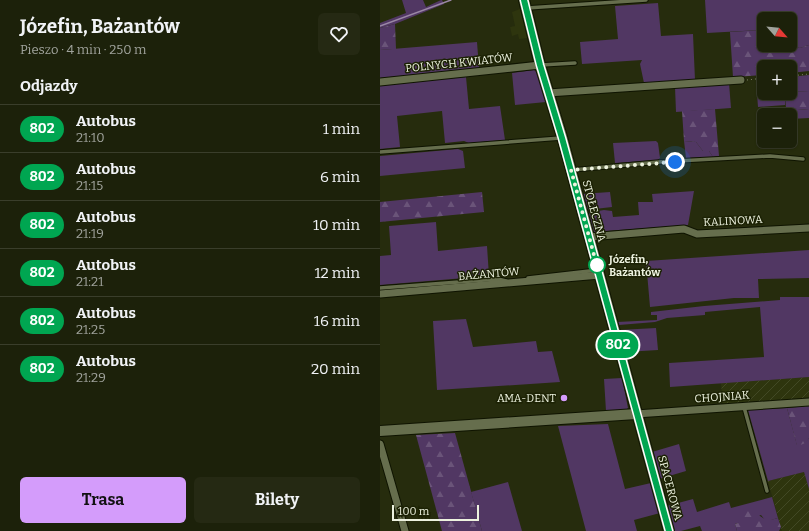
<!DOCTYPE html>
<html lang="pl">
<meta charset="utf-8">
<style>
:root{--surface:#1c210a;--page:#252913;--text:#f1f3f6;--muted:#a0a39c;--line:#3a3e2b;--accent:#d49cfb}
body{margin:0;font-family:Bitter,serif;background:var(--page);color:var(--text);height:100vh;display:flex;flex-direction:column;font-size:15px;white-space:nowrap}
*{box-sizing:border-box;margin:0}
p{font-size:13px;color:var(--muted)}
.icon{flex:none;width:22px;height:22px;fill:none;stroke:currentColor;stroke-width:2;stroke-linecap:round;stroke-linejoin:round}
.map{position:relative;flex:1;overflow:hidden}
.side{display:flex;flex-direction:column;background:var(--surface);width:380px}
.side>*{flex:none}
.badge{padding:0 8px;border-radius:13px;font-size:14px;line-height:26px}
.needle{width:26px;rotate:117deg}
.tools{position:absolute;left:377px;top:12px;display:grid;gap:8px}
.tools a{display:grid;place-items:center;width:40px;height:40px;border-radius:6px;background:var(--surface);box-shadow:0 1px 3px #0004,0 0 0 1px var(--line);font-size:20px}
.scale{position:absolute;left:12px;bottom:10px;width:87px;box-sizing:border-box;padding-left:4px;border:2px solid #edf2df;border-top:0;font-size:11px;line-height:14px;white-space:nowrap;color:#edf2df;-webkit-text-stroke:3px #1c2204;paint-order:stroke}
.you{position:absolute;width:20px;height:20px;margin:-10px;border:3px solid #fff;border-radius:50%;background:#1a73e8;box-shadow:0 0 0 6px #1a73e833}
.map>.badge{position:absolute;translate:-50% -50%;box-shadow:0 0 0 2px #fff}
h2{padding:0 20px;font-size:15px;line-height:36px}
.round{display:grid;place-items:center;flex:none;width:42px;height:42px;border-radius:6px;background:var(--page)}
.headline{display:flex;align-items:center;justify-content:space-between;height:68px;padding:0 20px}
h1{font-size:19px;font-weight:700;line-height:30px}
.primary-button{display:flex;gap:8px;margin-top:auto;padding:8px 20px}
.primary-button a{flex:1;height:46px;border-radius:6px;background:var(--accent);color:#111;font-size:16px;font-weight:700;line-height:46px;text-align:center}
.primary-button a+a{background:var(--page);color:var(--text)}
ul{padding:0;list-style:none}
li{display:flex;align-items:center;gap:12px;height:48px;padding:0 20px;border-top:1px solid var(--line)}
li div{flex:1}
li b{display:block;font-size:15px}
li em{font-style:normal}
li .badge{min-width:44px;font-weight:700;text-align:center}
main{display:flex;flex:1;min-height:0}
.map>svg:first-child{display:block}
.built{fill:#2e350e}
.industrial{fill:url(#industrial-furrows)}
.green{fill:#513763}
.forest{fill:url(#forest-firs)}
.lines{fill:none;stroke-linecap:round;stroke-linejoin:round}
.stream{stroke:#9a87a5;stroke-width:1.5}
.lane-casing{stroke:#0f1400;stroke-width:5.5}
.street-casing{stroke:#0f1400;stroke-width:9}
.secondary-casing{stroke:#0f1400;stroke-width:12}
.path{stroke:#7c8268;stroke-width:1;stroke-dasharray:1 3;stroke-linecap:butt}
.lane{stroke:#666e4d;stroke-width:3.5}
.street{stroke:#666e4d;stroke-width:7}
.secondary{stroke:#666e4d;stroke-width:10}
.line-casing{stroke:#fff;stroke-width:9}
.line{stroke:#00a651;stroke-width:6}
.walk{stroke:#edf2df;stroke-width:4;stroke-dasharray:0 7.2}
.stop-dot{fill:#fff;stroke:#00a651;stroke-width:2}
.poi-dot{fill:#d49cfb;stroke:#1c2204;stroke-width:1.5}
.labels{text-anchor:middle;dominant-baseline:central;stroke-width:3;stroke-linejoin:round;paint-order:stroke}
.street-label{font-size:11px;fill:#edf2df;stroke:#1c2204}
.stop-label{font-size:11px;font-weight:bold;fill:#edf2df;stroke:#1c2204;text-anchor:start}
.poi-label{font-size:11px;fill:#edf2df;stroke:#1c2204;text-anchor:end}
</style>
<main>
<section class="side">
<div class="headline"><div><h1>Józefin, Bażantów</h1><p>Pieszo · 4 min · 250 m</p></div><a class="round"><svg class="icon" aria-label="heart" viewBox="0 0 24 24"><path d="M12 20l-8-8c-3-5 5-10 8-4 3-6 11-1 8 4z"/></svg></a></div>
<h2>Odjazdy</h2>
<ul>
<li><span class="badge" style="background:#00a651;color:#fff">802</span><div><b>Autobus</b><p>21:10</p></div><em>1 min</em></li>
<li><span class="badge" style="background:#00a651;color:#fff">802</span><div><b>Autobus</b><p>21:15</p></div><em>6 min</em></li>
<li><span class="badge" style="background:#00a651;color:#fff">802</span><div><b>Autobus</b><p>21:19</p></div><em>10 min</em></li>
<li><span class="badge" style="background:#00a651;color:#fff">802</span><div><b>Autobus</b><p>21:21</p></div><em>12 min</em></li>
<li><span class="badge" style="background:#00a651;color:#fff">802</span><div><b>Autobus</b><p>21:25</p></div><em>16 min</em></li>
<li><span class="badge" style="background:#00a651;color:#fff">802</span><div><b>Autobus</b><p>21:29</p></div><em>20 min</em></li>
</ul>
<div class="primary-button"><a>Trasa</a><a>Bilety</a></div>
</section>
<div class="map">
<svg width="429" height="531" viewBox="0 0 429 531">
<defs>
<pattern id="industrial-furrows" width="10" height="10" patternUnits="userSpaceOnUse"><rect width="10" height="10" fill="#2e350e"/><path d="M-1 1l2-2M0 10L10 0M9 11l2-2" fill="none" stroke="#424925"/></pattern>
<pattern id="forest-firs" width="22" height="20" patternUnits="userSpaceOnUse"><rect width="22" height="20" fill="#513763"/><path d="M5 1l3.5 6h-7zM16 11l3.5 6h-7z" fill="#6a5479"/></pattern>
</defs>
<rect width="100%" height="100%" fill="#262c0d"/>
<path class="built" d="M140,9l8,29 -9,1 -1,-5 -6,2 -2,-9 5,-1 -3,-14z"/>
<g class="industrial">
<path d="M429,377v22l-86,6 -2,-22z"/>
<path d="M424,472l5,17v42h-27l-14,-50z"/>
</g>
<g class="green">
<path d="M22,0h21l3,7 15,-7h1l2,4 -49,20 -15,4v-5l26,-10z"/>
<path d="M325,0h104v45l-9,3 -11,-3h1v-26h-26v24l-3,-13 -54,3z"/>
<path d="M278,3l3,33 32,-2 2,46 -51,3 -4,-19 2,-4 -60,4 -2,-22 38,-3 -3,-33z"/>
<path d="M97,42l2,26 -99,10v-28z"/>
<path d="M154,70l4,3 8,29 -31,3 -3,-32z"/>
<path d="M429,75v17l-19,-1v-14z"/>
<path d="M86,77l3,32 31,-3 5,34 -36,3 -5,-2 -19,2 -3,-32 -45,5 3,31 -20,2v-64z"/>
<path d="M384,80v13h22l-1,3v9l-27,2 -2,-26z"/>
<path d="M349,83l2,25 -55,4 -1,-25z"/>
<path d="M406,108l23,2v8l-19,1v-4h-4z"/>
<path d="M276,141l2,2 2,15 -2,2 -43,3 -2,-20z"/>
<path d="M304,141l12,1 7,9h6l4,6 -27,1z"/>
<path d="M78,149l5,2 2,17 -85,8v-20z"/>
<path d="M314,191l-6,34 -96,7 -5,-19 17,-3 8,1 1,6 26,-2 -1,-13h15l-1,-8z"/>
<path d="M230,192l2,15 -26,3 -4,-16z"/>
<path d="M56,222l2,29 49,-5 2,30 -109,9v-29l11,-1 -2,-29z"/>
<path d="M429,250v28l-51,1 1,19h-25l-84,9 -4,-46z"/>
<path d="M400,297h29v80l-139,10 -1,-24 95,-6 -4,-50 -55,5v3l-38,3 -12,4 -36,3 -2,-3 40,-2v-5h-6v-3l53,-6 76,-6z"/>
<path d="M86,319l7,28 63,-6 2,11 14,-1 8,31 -123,8 -4,-69z"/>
<path d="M276,328l2,22 -32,2 -7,-22z"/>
<path d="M242,378l6,30 -2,2 -20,1 -2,-32z"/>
<path d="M407,408l10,37 8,-2 4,-5v51l-5,-17 -36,9 -20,-71z"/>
<path d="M228,424l17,65 26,-6 9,30 -26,7 3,11h-51l-28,-105z"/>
<path d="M299,444l7,27 -27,8 -7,-27z"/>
<path d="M128,482l14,49h-40l-11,-39z"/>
<path d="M392,497l6,21 -7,2h-6l-4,-5 -26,9 2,7h-35l-2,-5 -19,5h-7l-7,-25 26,-7 4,13 32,-10 2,6z"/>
</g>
<g class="forest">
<path d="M15,24l1,25 -16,1v-22z"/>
<path d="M381,30l3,15h25l11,3 9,-3v26l-19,2v-6h-26v8l-31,2 -3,-45z"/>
<path d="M410,91l19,1v18l-23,-2 -1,-12 1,-3h4z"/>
<path d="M335,109l4,47 -6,1 -4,-6h-6l-7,-9 -12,-1 -2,-30z"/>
<path d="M102,192l2,20 -104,10v-20z"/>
<path d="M429,406v32l-3,5 -9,3 -10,-38z"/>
<path d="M75,433l27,98h-40l-26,-96z"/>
<path d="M367,511c16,1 13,13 31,7l3,9 -2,4h-42l-2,-7 3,-1 5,-9z"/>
</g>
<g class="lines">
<path class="stream" d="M0,26l71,-26"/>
<defs>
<g id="lane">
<path d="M147,8l119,-8"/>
<path d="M161,65l34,-2"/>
<path d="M0,152l181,-14"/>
<path d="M192,170l87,-8 111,-6 33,3"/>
<path d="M148,278l70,-8"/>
<path d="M0,288l118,-9 8,2"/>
<path d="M364,407l23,84"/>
</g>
<g id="street">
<path d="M0,82l160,-17"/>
<path d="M168,93l193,-13"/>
<path d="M209,237l95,-8 13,5 112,-6"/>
<path d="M0,294l220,-19"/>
<path d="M256,414l173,-12"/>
<path d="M0,444l25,87"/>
</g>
<g id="secondary">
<path d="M144,0l16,65 22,72 107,394"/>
<path d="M0,431l256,-17"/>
</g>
</defs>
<use href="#lane" class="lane-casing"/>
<use href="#street" class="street-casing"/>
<use href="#secondary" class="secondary-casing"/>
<g class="path">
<path d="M410,76l19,-2"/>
<path d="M367,80l17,-2"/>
</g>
<use href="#lane" class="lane"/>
<use href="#street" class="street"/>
<use href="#secondary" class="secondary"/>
</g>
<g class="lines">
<defs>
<path id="line" d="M144,0l16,65 22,73 107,393"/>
</defs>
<use href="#line" class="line-casing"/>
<use href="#line" class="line"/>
<path class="walk" d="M217,265l1,5 -27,-100 104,-8"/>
</g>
<circle class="stop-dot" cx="217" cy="265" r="8"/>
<circle class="poi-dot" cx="184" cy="398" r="4"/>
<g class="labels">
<g class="street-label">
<text transform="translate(79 63) rotate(-6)">POLNYCH KWIATÓW</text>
<text transform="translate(214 211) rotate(75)">STOŁECZNA</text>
<text transform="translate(353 221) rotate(-3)">KALINOWA</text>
<text transform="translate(109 274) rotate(-5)">BAŻANTÓW</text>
<text transform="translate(342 397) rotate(-4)">CHOJNIAK</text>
<text transform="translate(290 488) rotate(75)">SPACEROWA</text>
</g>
<g class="stop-label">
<text x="229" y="259">Józefin,<tspan x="229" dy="13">Bażantów</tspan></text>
</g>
<g class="poi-label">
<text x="176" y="398">AMA-DENT</text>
</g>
</g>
</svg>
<div class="tools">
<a><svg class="needle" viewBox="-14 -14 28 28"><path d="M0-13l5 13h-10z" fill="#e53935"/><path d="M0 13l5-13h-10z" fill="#a0a39c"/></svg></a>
<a>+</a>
<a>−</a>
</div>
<div class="scale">100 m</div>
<div class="you" style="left:295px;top:162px"></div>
<b class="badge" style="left:238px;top:345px;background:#00a651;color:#fff">802</b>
</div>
</main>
